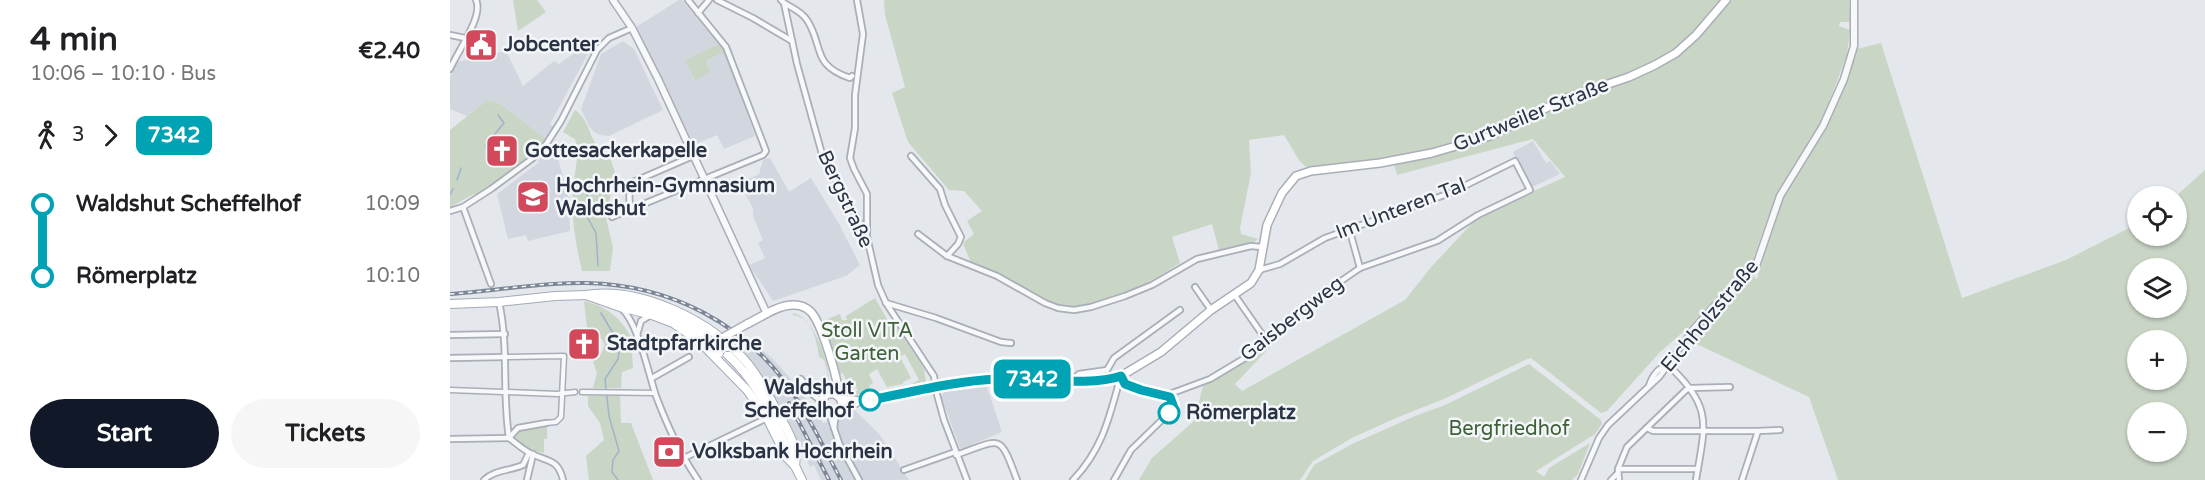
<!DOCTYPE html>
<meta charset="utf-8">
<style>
:root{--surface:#fff;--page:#f6f6f6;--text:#202124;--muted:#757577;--accent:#111827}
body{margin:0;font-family:"Varela Round",sans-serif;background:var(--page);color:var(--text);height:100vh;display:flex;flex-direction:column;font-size:22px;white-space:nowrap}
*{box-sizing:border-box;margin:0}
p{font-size:20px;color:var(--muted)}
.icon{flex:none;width:33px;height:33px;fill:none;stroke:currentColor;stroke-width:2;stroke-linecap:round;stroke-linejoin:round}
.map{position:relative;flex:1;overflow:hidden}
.drawer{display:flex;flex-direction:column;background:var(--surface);width:450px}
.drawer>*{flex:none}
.badge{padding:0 12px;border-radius:9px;font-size:21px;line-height:39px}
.fabs{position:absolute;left:1677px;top:186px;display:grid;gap:12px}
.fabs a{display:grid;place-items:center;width:60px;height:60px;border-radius:50%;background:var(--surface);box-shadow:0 2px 4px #0004;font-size:30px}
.map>.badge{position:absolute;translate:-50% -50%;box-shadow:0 0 0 3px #fff}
.legs{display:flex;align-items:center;gap:9px;height:66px;padding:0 30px;font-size:20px}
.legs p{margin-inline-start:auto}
.headline{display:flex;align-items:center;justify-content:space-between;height:102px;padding:0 30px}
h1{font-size:33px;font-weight:700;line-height:45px}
.action{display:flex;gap:12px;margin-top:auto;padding:12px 30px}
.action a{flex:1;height:69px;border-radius:36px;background:var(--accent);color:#fff;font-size:24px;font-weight:700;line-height:69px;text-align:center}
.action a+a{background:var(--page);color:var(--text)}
ul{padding:0 30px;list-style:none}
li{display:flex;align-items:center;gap:21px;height:72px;font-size:22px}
li i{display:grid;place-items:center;width:9px;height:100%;margin:0 8px;background:currentColor}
li i::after{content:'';width:15px;height:15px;margin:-8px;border:4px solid;border-radius:50%;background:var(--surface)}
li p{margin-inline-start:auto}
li:first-child i{background:linear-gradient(#0000 50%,currentColor 0)}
li:last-child i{background:linear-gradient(currentColor 50%,#0000 0)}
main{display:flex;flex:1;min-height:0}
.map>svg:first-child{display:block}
.built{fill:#d2d6de}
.green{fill:#c9d6c5;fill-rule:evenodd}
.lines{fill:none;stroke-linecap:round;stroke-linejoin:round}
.stream{stroke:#9fb4cc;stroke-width:1.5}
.pedestrian-casing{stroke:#a9aeb7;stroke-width:7}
.minor-casing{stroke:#a9aeb7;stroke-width:8}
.tertiary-casing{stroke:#a9aeb7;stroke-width:9}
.secondary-casing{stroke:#a9aeb7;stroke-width:10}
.primary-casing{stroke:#a3abb8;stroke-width:10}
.pedestrian{stroke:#f7f8fa;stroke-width:4}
.minor{stroke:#f7f8fa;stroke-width:4.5}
.tertiary{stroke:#f7f8fa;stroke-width:6}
.secondary{stroke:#fff;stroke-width:7}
.primary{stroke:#fff;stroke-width:8}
.rail-casing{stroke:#7d8696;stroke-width:4}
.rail{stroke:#f4f6f9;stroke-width:1.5;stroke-dasharray:4.5;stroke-linecap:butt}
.secondary-bridge-casing{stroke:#a9aeb7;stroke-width:10;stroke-linecap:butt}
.primary-bridge-casing{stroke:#a3abb8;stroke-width:10;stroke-linecap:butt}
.secondary-bridge{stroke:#fff;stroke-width:7}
.primary-bridge{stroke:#fff;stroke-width:8}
.line-1-casing{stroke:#fff;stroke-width:14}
.line-1{stroke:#00a3b4;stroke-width:9}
.stop-1-dot{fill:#fff;stroke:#00a3b4;stroke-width:3}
.labels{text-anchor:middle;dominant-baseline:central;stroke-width:5;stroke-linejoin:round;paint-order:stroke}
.poi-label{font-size:20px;font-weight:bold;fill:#2b3445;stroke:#f4f6f9;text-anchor:start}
.street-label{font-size:20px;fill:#2b3445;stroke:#f4f6f9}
.park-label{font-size:20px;fill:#3f6138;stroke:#f4f6f9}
.stop-label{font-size:20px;font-weight:bold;fill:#2b3445;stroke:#f4f6f9;text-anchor:end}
</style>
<main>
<section class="drawer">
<div class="headline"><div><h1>4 min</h1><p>10:06 – 10:10 · Bus</p></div><b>€2.40</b></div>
<div class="legs"><svg class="icon" aria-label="walk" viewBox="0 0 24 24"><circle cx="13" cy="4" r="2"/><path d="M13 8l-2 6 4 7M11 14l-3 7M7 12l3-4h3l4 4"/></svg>3<svg class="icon" aria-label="forward" viewBox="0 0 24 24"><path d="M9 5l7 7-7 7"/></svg><b class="badge" style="background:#00a3b4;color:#fff">7342</b></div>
<ul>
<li><i style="color:#00a3b4"></i><b>Waldshut Scheffelhof</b><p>10:09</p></li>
<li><i style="color:#00a3b4"></i><b>Römerplatz</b><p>10:10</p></li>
</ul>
<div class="action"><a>Start</a><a>Tickets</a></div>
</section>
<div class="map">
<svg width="1755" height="480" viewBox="0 0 1755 480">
<rect width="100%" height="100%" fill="#e4e7ec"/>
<g class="built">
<path d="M229,0h3l37,44 -33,16 8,20 16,-8 -4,-11 19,-9 30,84 -31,13 -7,-14 -23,10 -58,-118z"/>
<path d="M173,41l11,8 29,61 -54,26 -8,-1 -7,-3 -5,-6 -8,-17 20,-55z"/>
<path d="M127,48l12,4 -39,72 3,2 -8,12 -46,-35 -12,-3 -20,16 -17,-7v-31l6,-16 50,-11 17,35 31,-25 5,3 14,-10z"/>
<path d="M1083,141l13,22 4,-2 10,13 -30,14 -17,-36z"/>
<path d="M90,156l18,2 11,41 1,32 -42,10 -2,-6 -18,4 -11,-45 41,-31z"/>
<path d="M320,158l19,34 22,-14 28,46 21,41 -14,11 -73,25 -24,-36 16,-7 -7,-15 5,-3 -10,-24v-7l-13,-26 19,-9 4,-14z"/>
<path d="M293,334l29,24 20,22 31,43 15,-3 6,-9 7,-4 13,12 16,16 29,45h-88l-7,-15 -4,2 -26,-54 -21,-33 -30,-37z"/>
<path d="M537,387l15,45 -38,16h-4l-19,-52 3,-4z"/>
</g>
<g class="green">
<path d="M63,0h24l9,12 -28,19z"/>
<path d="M434,0h836c-24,34 -55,61 -95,75 -20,6 -41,12 -61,20 -34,14 -65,34 -100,46 -50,17 -105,20 -157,27l-8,-8 -15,-25 -35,5 2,33 -11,55 1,6 17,5 -7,5 -32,6 -7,-26 -40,13 8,26c-29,19 -85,51 -121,43 -10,-2 -20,-10 -29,-15 -19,-10 -38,-21 -59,-28l-8,-20 11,-9 -7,-13 15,-10 -18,-20 -15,-1 -41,-48 -16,-49 13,-6 -20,-72z"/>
<path d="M1279,0h120l1,22h-10l-1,4 11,4 -3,25 -26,68 -43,71 -11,26 -14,40 -63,66 -30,26 -53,59 -6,2 -70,-55 -4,1 -83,40 -48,19 -44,20 -39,23 -13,19h-161l13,-22 42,-37 9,-35 11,-5 54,-39 2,5 -35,37 7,7 163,-91 27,-34 47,-50 86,-39 -32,-38 -136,36 -3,-11 53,-12 46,-15 73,-36 64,-22 70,-43z"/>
<path d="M1431,43l81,255 104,-38 71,-36 1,12h38v-40l29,-26v310h-367l-29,-83 -121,-57 37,-41 27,-26 3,5 2,1 25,-82 43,-69 32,-79zM1688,268h38v40h-38zM1688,340h38v40h-38zM1688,412h38v40h-38z"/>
<path d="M269,44l6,8 -19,9 4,11 -15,9 -10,-21z"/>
<path d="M37,100l12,3 46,35 -5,11 -63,46 -3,-1 -24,13v-77z"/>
<path d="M125,110c18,12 12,35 34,45l6,17 -9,46 7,29 -3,24h-28c-6,-27 -11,-52 -9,-80 1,-18 7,-34 2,-52l-12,-7z"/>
<path d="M425,298l18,32 5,-2 26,41 2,12 -2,3 -11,1 -1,-1 7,-4 -14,-26 -5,3 11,21 -8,4v2l-16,3 -10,-18 -8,5 4,9 -4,3 4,7 -9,2 -13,-1 7,-4 -7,-13 -5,3 -3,-7 -3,1 -18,-53 18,-7 2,6h5l-1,-4z"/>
<path d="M134,301c28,7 39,20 52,45l-4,7 1,15 -11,4 -1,16h-28l4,-15 -4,-11 8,-8 4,-10 -11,-15 -7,-1z"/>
<path d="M343,313c21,4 37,50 36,70l-11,8 -13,-12 1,-1 10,7 9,-4 3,-7 -4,-14 -5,-3c-2,-15 -6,-39 -26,-42z"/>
<path d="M1079,364l72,56 1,4 -7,10 -59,37 8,6 5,-9 41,-25 -12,31 -6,6h-267l9,-15 38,-21 63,-28 30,-11z"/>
<path d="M138,396h32l1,27h10l22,57h-64l-3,-24 18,-16 -4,-17 -12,-17z"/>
<path d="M97,426v13h-3v14c-12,-2 -21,-7 -29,-16l4,-6z"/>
</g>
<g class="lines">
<g class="stream">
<path d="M35,146l19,-23 -6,-8"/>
<path d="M7,180l4,-12"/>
<path d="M135,181v9l4,10 -5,11 12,22 2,33"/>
<path d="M0,195l3,-6"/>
<path d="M151,313l19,32 -2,14 -13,20 4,37 10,35 -6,9 -1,12 6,8"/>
</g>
<defs>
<g id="pedestrian">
<path d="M55,357l59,-1 -3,61 -5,5 -10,1"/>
<path d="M0,390l53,2"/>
<path d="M57,392l50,2 18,-2"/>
<path d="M132,392l73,1"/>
</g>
<g id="minor">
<path d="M267,0l36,18 39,23"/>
<path d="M331,0l3,3 13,61 25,90 45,83 11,48 8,18 48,73 2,15 8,29 23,60"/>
<path d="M407,0l6,34 -8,61v33l-5,30 4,11 13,25v40"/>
<path d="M334,3c8,5 17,8 23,17 17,26 4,45 43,58l2,-2"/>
<path d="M248,13l11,-13"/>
<path d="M0,35l15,3"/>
<path d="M0,69c7,-17 34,-53 26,-69"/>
<path d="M461,156l29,33 5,16 16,32 -3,7 -11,12"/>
<path d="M13,207l28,77"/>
<path d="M0,211l13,-4 28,-18 42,-31 12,-12 16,-25 36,-71 12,-12 23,-10"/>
<path d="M181,211c-2,-11 -3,-20 2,-29l60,-26"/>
<path d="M162,217l151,-62 3,-4 -40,-104 -38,-47"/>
<path d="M899,228l11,40"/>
<path d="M468,234l29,22 50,20 48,27 13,5 16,2 17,-3 34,-11 27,-11 45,-26 54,-13 11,1"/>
<path d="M745,287l16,23"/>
<path d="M784,294l32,46"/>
<path d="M49,302c10,45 3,90 10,136 7,5 13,11 21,15 17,9 28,5 33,27"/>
<path d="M436,303l50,15 65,24 10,1"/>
<path d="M172,309c16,14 27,66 34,87 11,29 24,58 42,84"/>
<path d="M0,335l55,-1"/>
<path d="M187,335l4,-14 8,-5"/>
<path d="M0,358l55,-1"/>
<path d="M1218,365c46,42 37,60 28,115"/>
<path d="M671,376l4,8 16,6 26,5 43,-16 35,-21 67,-57 48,-33 77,-27 41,-26 52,-25 -15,-29 -65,32 -125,45 -45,26 -21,6"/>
<path d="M202,378l37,-21"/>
<path d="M351,379l11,15 10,8"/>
<path d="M622,380l7,-6 28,-4 7,-12 66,-48"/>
<path d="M1199,386c3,-10 8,-18 19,-21"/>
<path d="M360,390l15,5"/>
<path d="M379,413l10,30 20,37"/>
<path d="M384,428l2,-15"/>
<path d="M1197,428l6,3h105l-16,49"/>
<path d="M1308,431l22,-1"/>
<path d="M59,438l9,-10 28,-5"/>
<path d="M0,439l59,-1"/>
<path d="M506,455c46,-16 43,-23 61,25"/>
<path d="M234,458l83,-40"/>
<path d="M1168,469h80"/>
<path d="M454,470l51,-18"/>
<path d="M34,480c10,-10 25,-9 39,-15l6,-12"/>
<path d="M77,480l6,-26"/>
<path d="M623,480c27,-28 35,-57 45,-94l-2,-8"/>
<path d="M664,480l17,-30 36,-35 5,-7 1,-6 -6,-7"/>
<path d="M1131,480l18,-42 9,-13 52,-49 32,-45"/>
<path d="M1161,480l6,-6"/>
<path d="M1169,480l-1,-11 9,-22 59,-57 4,-2 40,-1"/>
</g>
<g id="tertiary">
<path d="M163,0l19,28 26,51 109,235"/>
<path d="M1242,331l29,-32 35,-33 24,-70 43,-70 21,-47 10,-33v-46"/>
</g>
<g id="secondary">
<path d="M297,324c13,-6 32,-20 47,-19 6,0 13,3 17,7 11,12 27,67 28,84"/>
<path d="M391,399l20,2 90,-16 46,-6 106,1 18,-4 40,-24 50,-42 40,-27 8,-13 8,-45 15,-32 14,-17 15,-5 69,-8 52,-10 58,-17 74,-37 65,-22 26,-12 21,-12 20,-18 30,-35"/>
<path d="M392,407l-1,-8 -6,-5h-8l-5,6 1,9 8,4 7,-2 4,-4 14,-4"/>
</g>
<g id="primary">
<path d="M135,295c56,-9 127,26 163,69 12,16 22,33 31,51 9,16 19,32 16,51"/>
<path d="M136,295l34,12 32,8 21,8 27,19 47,48 20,28 20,40 8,8"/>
<path d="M155,298c37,6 68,16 99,37"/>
<path d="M0,304l49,-2 56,-6 33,-1"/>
<path d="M275,352c41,37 53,81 77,128"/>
</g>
</defs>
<use href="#pedestrian" class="pedestrian-casing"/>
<use href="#minor" class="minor-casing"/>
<use href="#tertiary" class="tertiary-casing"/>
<use href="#secondary" class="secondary-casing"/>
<use href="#primary" class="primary-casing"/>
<use href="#pedestrian" class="pedestrian"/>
<use href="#minor" class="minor"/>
<use href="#tertiary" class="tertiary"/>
<use href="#secondary" class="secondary"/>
<use href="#primary" class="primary"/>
<defs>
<g id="rail">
<path d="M0,294c45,-3 91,-12 137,-11 83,2 158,40 205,109 19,28 33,58 49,88"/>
<path d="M339,403l40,77"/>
</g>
</defs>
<use href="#rail" class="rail-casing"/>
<use href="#rail" class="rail"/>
<defs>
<path id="secondary-bridge" d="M272,338l25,-14"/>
<g id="primary-bridge">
<path d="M257,342l9,2 -1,4"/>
<path d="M269,353l3,-6h8"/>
</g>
</defs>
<use href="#secondary-bridge" class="secondary-bridge-casing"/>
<use href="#primary-bridge" class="primary-bridge-casing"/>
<use href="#secondary-bridge" class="secondary-bridge"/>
<use href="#primary-bridge" class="primary-bridge"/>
</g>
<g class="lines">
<defs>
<path id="line-1" d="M420,400c42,-8 84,-19 127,-21 35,-2 93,8 124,-3l4,8 16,6 29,7 3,8 -4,8"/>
</defs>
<use href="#line-1" class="line-1-casing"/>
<use href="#line-1" class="line-1"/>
</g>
<defs>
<symbol id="civic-square" viewBox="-11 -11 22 22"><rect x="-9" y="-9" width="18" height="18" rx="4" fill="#d1495b" stroke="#f4f6f9"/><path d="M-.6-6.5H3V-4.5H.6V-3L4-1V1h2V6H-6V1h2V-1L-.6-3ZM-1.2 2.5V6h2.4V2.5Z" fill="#fff"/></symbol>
<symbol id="church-square" viewBox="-11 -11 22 22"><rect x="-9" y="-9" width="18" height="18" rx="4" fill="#d1495b" stroke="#f4f6f9"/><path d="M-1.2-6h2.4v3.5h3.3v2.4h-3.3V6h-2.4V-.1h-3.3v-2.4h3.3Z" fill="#fff"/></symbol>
<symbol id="school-square" viewBox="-11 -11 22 22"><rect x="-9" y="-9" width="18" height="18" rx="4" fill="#d1495b" stroke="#f4f6f9"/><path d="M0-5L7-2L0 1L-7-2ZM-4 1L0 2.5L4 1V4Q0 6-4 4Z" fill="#fff"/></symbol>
<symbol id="bank-square" viewBox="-11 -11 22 22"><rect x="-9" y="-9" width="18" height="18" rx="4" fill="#d1495b" stroke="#f4f6f9"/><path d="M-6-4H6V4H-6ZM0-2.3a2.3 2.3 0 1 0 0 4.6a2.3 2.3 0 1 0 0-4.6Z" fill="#fff"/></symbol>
</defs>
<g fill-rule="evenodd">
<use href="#civic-square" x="12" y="26" width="38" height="38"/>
<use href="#church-square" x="33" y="132" width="38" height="38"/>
<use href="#school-square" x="64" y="178" width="38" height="38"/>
<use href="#church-square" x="115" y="325" width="38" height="38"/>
<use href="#bank-square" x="200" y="433" width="38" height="38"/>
</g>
<g class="stop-1-dot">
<circle cx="420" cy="400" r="10"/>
<circle cx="719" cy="413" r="10"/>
</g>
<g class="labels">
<g class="poi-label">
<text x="54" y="45">Jobcenter</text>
<text x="75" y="151">Gottesackerkapelle</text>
<text x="106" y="186">Hochrhein-Gymnasium<tspan x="106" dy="23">Waldshut</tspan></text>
<text x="157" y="344">Stadtpfarrkirche</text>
<text x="242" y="452">Volksbank Hochrhein</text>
</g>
<g class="street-label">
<text transform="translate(1081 115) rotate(-22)">Gurtweiler Straße</text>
<text transform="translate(395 199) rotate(65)">Bergstraße</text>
<text transform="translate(951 209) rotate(-21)">Im Unteren Tal</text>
<text transform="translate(1260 316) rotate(-50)">Eichholzstraße</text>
<text transform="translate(842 319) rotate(-38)">Gaisbergweg</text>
</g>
<g class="park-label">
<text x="417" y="331">Stoll VITA<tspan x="417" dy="23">Garten</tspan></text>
<text x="1059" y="429">Bergfriedhof</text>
</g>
<g class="stop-label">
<text x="404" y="388">Waldshut<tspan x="404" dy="23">Scheffelhof</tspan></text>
<text x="736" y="413" text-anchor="start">Römerplatz</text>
</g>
</g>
</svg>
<div class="fabs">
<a><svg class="icon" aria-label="locate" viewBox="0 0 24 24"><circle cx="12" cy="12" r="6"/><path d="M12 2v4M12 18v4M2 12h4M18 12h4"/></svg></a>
<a><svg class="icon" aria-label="layers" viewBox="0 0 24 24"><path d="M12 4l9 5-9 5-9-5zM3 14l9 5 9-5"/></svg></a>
<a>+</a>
<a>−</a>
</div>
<b class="badge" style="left:582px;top:379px;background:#00a3b4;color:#fff">7342</b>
</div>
</main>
